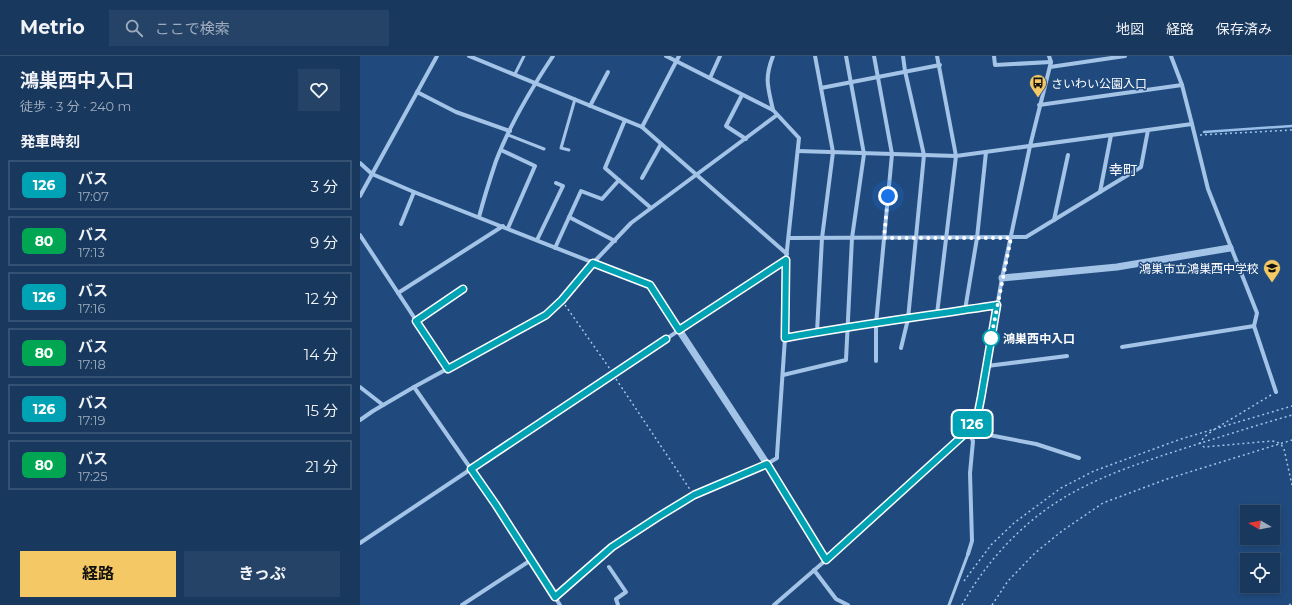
<!DOCTYPE html>
<html lang="ja">
<meta charset="utf-8">
<style>
:root{--surface:#18385e;--page:#254367;--text:#f1f3f6;--muted:#9facbc;--line:#365273;--accent:#f4c864}
body{margin:0;font-family:Montserrat,"Noto Sans JP",sans-serif;background:var(--page);color:var(--text);height:100vh;display:flex;flex-direction:column;font-size:15px;white-space:nowrap}
*{box-sizing:border-box;margin:0}
p{font-size:13px;color:var(--muted)}
.icon{flex:none;width:22px;height:22px;fill:none;stroke:currentColor;stroke-width:2;stroke-linecap:round;stroke-linejoin:round}
.map{position:relative;flex:1;overflow:hidden}
.sheet{display:flex;flex-direction:column;background:var(--surface);width:360px}
.sheet>*{flex:none}
.badge{padding:0 8px;border-radius:6px;font-size:14px;line-height:26px}
.needle{width:26px;rotate:280deg}
.fabs{position:absolute;left:880px;top:449px;display:grid;gap:8px}
.fabs a{display:grid;place-items:center;width:40px;height:40px;border-radius:0px;background:var(--surface);box-shadow:0 2px 6px #0003,0 0 0 1px var(--line);font-size:20px}
.you{position:absolute;width:20px;height:20px;margin:-10px;border:3px solid #fff;border-radius:50%;background:#1a73e8;box-shadow:0 0 0 6px #1a73e833}
.map>.badge{position:absolute;translate:-50% -50%;box-shadow:0 0 0 2px #fff}
h2{padding:0 20px;font-size:15px;line-height:36px}
.round{display:grid;place-items:center;flex:none;width:42px;height:42px;border-radius:0px;background:var(--page)}
.summary{display:flex;align-items:center;justify-content:space-between;height:68px;padding:0 20px}
h1{font-size:19px;font-weight:700;line-height:30px}
.primary-button{display:flex;gap:8px;margin-top:auto;padding:8px 20px}
.primary-button a{flex:1;height:46px;border-radius:0px;background:var(--accent);color:#111;font-size:16px;font-weight:700;line-height:46px;text-align:center}
.primary-button a+a{background:var(--page);color:var(--text)}
ul{padding:0;list-style:none}
li{display:flex;align-items:center;gap:12px;height:50px;margin:0 8px 6px;padding:0 12px;border:2px solid var(--line);border-radius:0px}
li div{flex:1}
li b{display:block;font-size:15px}
li em{font-style:normal}
li .badge{min-width:44px;font-weight:700;text-align:center}
header{display:flex;align-items:center;gap:24px;box-sizing:border-box;height:56px;padding:0 20px;background:var(--surface);border-bottom:1px solid var(--line)}
header strong{font-size:19px}
nav{display:flex;gap:22px;margin-inline-start:auto;font-size:14px}
.search{width:280px;height:36px;background:var(--page);display:flex;align-items:center;gap:10px;box-sizing:border-box;padding:0 14px;border-radius:0px;color:var(--muted);font-size:15px}
main{display:flex;flex:1;min-height:0}
.map>svg:first-child{display:block}
.lines{fill:none;stroke-linecap:round;stroke-linejoin:round}
.stream{stroke:#97bee8;stroke-width:2.5}
.path{stroke:#a3c3e7;stroke-width:1.5;stroke-dasharray:2 3;stroke-linecap:butt}
.service{stroke:#a3c3e7;stroke-width:3}
.minor{stroke:#a3c3e7;stroke-width:4}
.tertiary{stroke:#a3c3e7;stroke-width:7}
.line-casing{stroke:#fff;stroke-width:9}
.line{stroke:#00a3b4;stroke-width:6}
.walk{stroke:#fff;stroke-width:4;stroke-dasharray:0 7.2}
.stop-dot{fill:#fff;stroke:#00a3b4;stroke-width:2}
.labels{text-anchor:middle;dominant-baseline:central;stroke-width:3;stroke-linejoin:round;paint-order:stroke}
.poi-label{font-size:12px;fill:#fff;stroke:#204a7d;text-anchor:start}
.stop-label{font-size:12px;font-weight:bold;fill:#fff;stroke:#204a7d;text-anchor:start}
.quarter-label{font-size:14px;fill:#fff;stroke:#204a7d}
</style>
<header>
<strong>Metrio</strong>
<div class="search"><svg class="icon" aria-label="search" viewBox="0 0 24 24"><circle cx="10" cy="10" r="6"/><path d="M15 15l6 6"/></svg>ここで検索</div>
<nav><a>地図</a><a>経路</a><a>保存済み</a></nav>
</header>
<main>
<section class="sheet">
<div class="summary"><div><h1>鴻巣西中入口</h1><p>徒歩 · 3 分 · 240 m</p></div><a class="round"><svg class="icon" aria-label="heart" viewBox="0 0 24 24"><path d="M12 20l-8-8c-3-5 5-10 8-4 3-6 11-1 8 4z"/></svg></a></div>
<h2>発車時刻</h2>
<ul>
<li><span class="badge" style="background:#00a3b4;color:#fff">126</span><div><b>バス</b><p>17:07</p></div><em>3 分</em></li>
<li><span class="badge" style="background:#00a651;color:#fff">80</span><div><b>バス</b><p>17:13</p></div><em>9 分</em></li>
<li><span class="badge" style="background:#00a3b4;color:#fff">126</span><div><b>バス</b><p>17:16</p></div><em>12 分</em></li>
<li><span class="badge" style="background:#00a651;color:#fff">80</span><div><b>バス</b><p>17:18</p></div><em>14 分</em></li>
<li><span class="badge" style="background:#00a3b4;color:#fff">126</span><div><b>バス</b><p>17:19</p></div><em>15 分</em></li>
<li><span class="badge" style="background:#00a651;color:#fff">80</span><div><b>バス</b><p>17:25</p></div><em>21 分</em></li>
</ul>
<div class="primary-button"><a>経路</a><a>きっぷ</a></div>
</section>
<div class="map">
<svg width="932" height="549" viewBox="0 0 932 549">
<rect width="100%" height="100%" fill="#204a7d"/>
<g class="lines">
<path class="stream" d="M844,76l88,-6"/>
<g class="path">
<path d="M840,79l92,-5"/>
<path d="M205,249l45,64"/>
<path d="M256,323l75,112"/>
<path d="M858,371l53,-32"/>
<path d="M855,373l-11,8 -4,6 4,4 68,-6c6,1 9,2 12,8l8,36"/>
<path d="M604,525l27,-36 23,-22 47,-35 33,-17 87,-32 111,-33"/>
<path d="M602,549c21,-38 51,-72 86,-97 37,-26 80,-41 122,-55 40,-13 81,-26 122,-38"/>
<path d="M632,549l16,-24 27,-28 27,-22 41,-28 64,-24 125,-39"/>
<path d="M929,549l3,-2"/>
</g>
<g class="service">
<path d="M155,18l9,-18"/>
<path d="M148,79l36,14"/>
<path d="M209,94l-8,-2 14,-49"/>
<path d="M56,265l47,-32"/>
<path d="M589,549l19,-51"/>
</g>
<g class="minor">
<path d="M109,0l173,71 145,127"/>
<path d="M455,0l18,96 -11,86 -5,94"/>
<path d="M514,0l18,98 -16,170v37"/>
<path d="M634,0l1,9 56,-3"/>
<path d="M811,0l11,29 10,39 16,65 49,124 -3,13 22,66"/>
<path d="M690,11l75,-11"/>
<path d="M350,22l10,-22"/>
<path d="M461,32l119,-23"/>
<path d="M57,36l39,20 54,19"/>
<path d="M382,39l-16,31 20,13"/>
<path d="M679,49l143,-20"/>
<path d="M230,50l18,-34"/>
<path d="M413,54c-5,-23 -9,-31 0,-54"/>
<path d="M265,64l-20,48 46,40"/>
<path d="M282,71l37,-71"/>
<path d="M141,94l34,16 -27,62"/>
<path d="M438,95l158,5 236,-32"/>
<path d="M0,107l12,11 42,18 236,93 29,45"/>
<path d="M282,122l19,-34"/>
<path d="M740,136l11,-57"/>
<path d="M0,140l77,-140"/>
<path d="M119,161c5,-19 11,-38 17,-56 14,-37 35,-72 57,-105"/>
<path d="M209,161l46,24"/>
<path d="M694,164l14,-65"/>
<path d="M41,168l13,-32"/>
<path d="M0,179l88,134"/>
<path d="M429,182l237,-1 115,-70 7,-37"/>
<path d="M177,184l26,-54 -7,-3"/>
<path d="M195,192l26,-57 21,8 17,-19"/>
<path d="M38,237l105,-67"/>
<path d="M605,254l12,-72 9,-86"/>
<path d="M577,258l19,-158 -19,-100"/>
<path d="M425,282c70,-13 141,-22 212,-33"/>
<path d="M762,291l132,-21"/>
<path d="M541,292l7,-29 16,-164 -19,-84 -2,-15"/>
<path d="M627,310l80,-10"/>
<path d="M423,319l63,-15 6,-122 12,-84 -18,-98"/>
<path d="M0,331l23,18"/>
<path d="M54,331l82,118 64,100"/>
<path d="M0,364l13,-9 41,-24 132,-72 15,-15 32,-37 38,-40 146,-108"/>
<path d="M608,375l5,10 -3,32 2,68 -4,13"/>
<path d="M608,375l68,13 43,14"/>
<path d="M0,487l426,-284"/>
<path d="M249,511l17,25 -10,7 2,6"/>
<path d="M454,514l22,29 12,6"/>
<path d="M195,541l57,-50 46,-30 36,-22 73,-31 10,-6v-3l8,-117 1,-79 13,-121 -26,-28 -107,-54"/>
<path d="M102,549l69,-45"/>
<path d="M414,549l52,-45 142,-129 10,-18 3,-14 21,-121 28,-132 21,-84 -2,-6"/>
</g>
<g class="tertiary">
<path d="M642,222l115,-11 113,-19"/>
<path d="M319,274l88,134 59,96"/>
</g>
</g>
<g class="lines">
<defs>
<path id="line" d="M103,233l-47,32 32,48 98,-54 16,-15 31,-37 57,22 29,45 107,-70 -1,78c70,-13 141,-22 212,-33l-16,93 -3,15 -10,18 -142,129 -59,-96 -73,31 -36,22 -46,30 -57,50 -59,-92 -25,-36 195,-130"/>
</defs>
<use href="#line" class="line-casing"/>
<use href="#line" class="line"/>
<path class="walk" d="M528,140l-4,42h127l-20,100"/>
</g>
<defs>
<symbol id="bus-pin" viewBox="-11 -11 22 30"><path d="M0 17L-7.5 6A9.5 9.5 0 1 1 7.5 6Z" fill="#f4c864" stroke="#204a7d"/><path d="M-5-6H5V4H4V6H2V4H-2V6H-4V4H-5ZM-3.5-4V0h7V-4ZM-3.5 1.2v1.5H-2V1.2ZM2 1.2v1.5H3.5V1.2Z" fill="#111"/></symbol>
<symbol id="school-pin" viewBox="-11 -11 22 30"><path d="M0 17L-7.5 6A9.5 9.5 0 1 1 7.5 6Z" fill="#f4c864" stroke="#204a7d"/><path d="M0-5L7-2L0 1L-7-2ZM-4 1L0 2.5L4 1V4Q0 6-4 4Z" fill="#111"/></symbol>
</defs>
<g fill-rule="evenodd">
<use href="#bus-pin" x="668" y="17" width="20" height="27"/>
<use href="#school-pin" x="902" y="202" width="20" height="27"/>
</g>
<circle class="stop-dot" cx="631" cy="282" r="8"/>
<g class="labels">
<g class="poi-label">
<text x="691" y="27">さいわい公園入口</text>
<text x="899" y="212" text-anchor="end">鴻巣市立鴻巣西中学校</text>
</g>
<g class="stop-label">
<text x="643" y="282">鴻巣西中入口</text>
</g>
<g class="quarter-label">
<text x="763" y="114">幸町</text>
</g>
</g>
</svg>
<div class="fabs">
<a><svg class="needle" viewBox="-14 -14 28 28"><path d="M0-13l5 13h-10z" fill="#e53935"/><path d="M0 13l5-13h-10z" fill="#9facbc"/></svg></a>
<a><svg class="icon" aria-label="locate" viewBox="0 0 24 24"><circle cx="12" cy="12" r="6"/><path d="M12 2v4M12 18v4M2 12h4M18 12h4"/></svg></a>
</div>
<div class="you" style="left:528px;top:140px"></div>
<b class="badge" style="left:612px;top:368px;background:#00a3b4;color:#fff">126</b>
</div>
</main>
